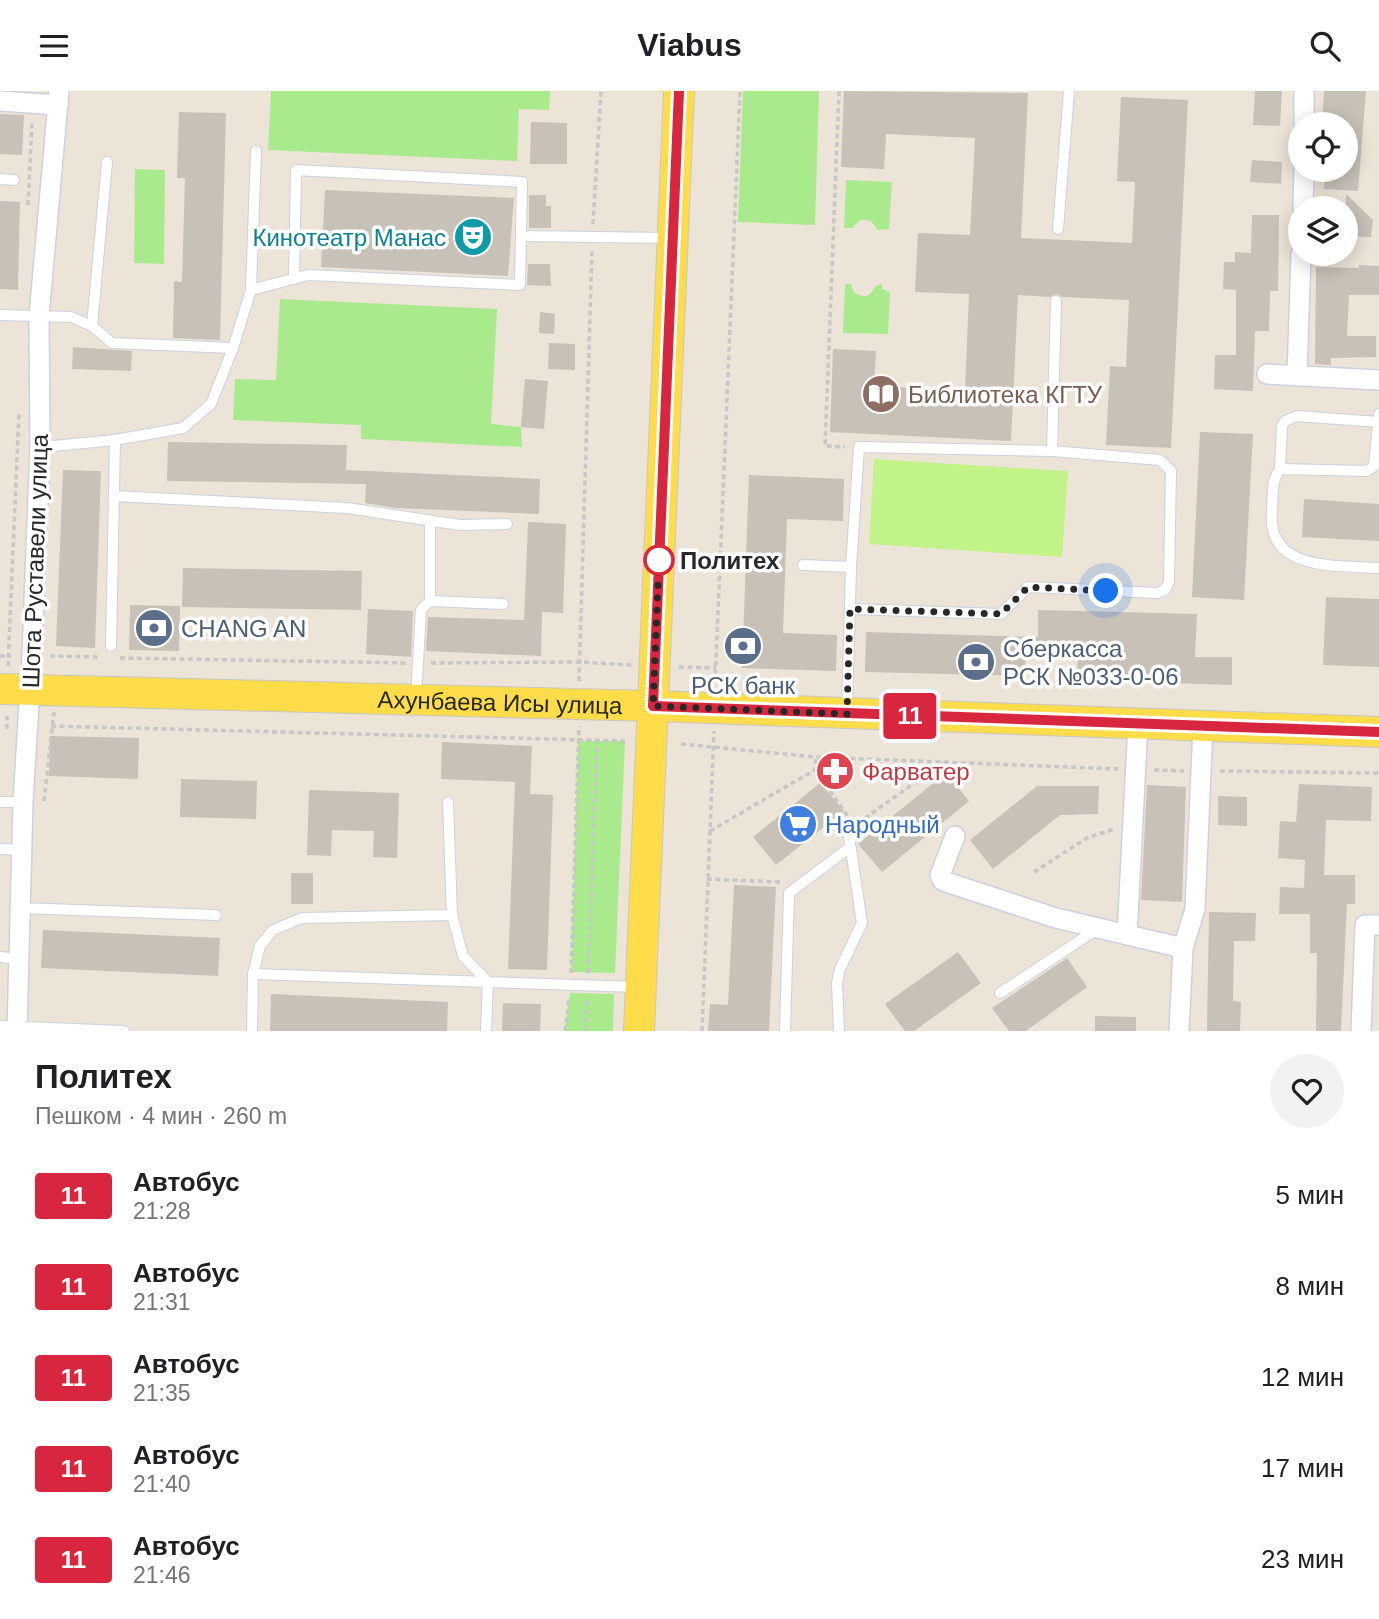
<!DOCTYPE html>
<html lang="ru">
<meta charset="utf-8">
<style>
:root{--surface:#fff;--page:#f2f2f2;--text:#202124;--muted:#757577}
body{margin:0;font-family:Helvetica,sans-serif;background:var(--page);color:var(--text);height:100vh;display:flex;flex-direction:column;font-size:26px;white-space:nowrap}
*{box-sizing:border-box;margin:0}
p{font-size:23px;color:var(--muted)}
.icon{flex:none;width:38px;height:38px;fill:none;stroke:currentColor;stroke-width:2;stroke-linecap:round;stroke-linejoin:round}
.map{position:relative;height:940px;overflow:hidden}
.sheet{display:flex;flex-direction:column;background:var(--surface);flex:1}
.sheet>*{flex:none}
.badge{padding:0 14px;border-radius:5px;font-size:24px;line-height:46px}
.tools{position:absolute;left:1288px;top:21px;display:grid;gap:14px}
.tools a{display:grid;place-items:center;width:70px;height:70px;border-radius:50%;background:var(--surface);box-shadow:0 4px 18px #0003;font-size:35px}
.you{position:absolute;width:35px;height:35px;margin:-18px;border:5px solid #fff;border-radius:50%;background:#1a73e8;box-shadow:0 0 0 10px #1a73e833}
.map>.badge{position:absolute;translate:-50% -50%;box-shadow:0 0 0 4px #fff}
.round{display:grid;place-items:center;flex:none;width:74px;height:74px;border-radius:37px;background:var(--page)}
.summary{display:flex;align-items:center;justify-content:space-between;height:119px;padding:0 35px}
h1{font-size:33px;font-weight:700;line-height:52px}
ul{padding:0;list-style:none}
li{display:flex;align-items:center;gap:21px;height:91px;padding:0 35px}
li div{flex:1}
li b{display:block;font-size:26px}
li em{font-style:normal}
li .badge{min-width:77px;font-weight:700;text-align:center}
header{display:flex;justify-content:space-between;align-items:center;height:91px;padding:0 35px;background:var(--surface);font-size:32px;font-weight:700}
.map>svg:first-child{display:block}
.green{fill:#a9ea8d}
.pitch{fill:#c1f388}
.building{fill:#c7c1b8}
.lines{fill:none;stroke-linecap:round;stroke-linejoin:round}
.service-casing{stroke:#cdd0e3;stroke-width:12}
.minor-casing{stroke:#cdd0e3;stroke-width:22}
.primary-casing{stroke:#c7c7c7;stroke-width:32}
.path{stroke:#c7c7c7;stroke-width:3.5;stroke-dasharray:5 3.5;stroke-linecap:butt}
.service{stroke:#fff;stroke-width:10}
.minor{stroke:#fff;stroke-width:19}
.primary{stroke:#ffdc4a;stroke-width:30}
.line-casing{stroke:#fff;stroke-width:16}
.line{stroke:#d7263d;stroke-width:10}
.walk{stroke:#282828;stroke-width:7;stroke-dasharray:0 12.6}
.stop-dot{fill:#fff;stroke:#d7263d;stroke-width:3.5}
.labels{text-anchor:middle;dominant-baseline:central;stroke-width:7;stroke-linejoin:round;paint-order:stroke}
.culture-label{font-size:24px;fill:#0d838f;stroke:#fff;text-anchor:end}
.education-label{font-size:24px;fill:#785e54;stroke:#fff;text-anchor:start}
.stop-label{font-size:24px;font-weight:bold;fill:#282828;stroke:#fff;text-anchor:start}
.street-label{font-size:24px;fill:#282828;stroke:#fff}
.service-label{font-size:24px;fill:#4e5e75;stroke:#fff;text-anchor:start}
.health-label{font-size:24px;fill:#be3a42;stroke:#fff;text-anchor:start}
.shop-label{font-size:24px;fill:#366cbe;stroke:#fff;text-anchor:start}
</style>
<header><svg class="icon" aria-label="menu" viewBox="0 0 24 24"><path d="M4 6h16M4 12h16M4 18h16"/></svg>Viabus<svg class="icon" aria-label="search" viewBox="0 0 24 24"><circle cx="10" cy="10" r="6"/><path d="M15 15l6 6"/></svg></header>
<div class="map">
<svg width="1379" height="940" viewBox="0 0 1379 940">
<rect width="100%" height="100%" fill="#ede4d8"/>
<g class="green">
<path d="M271,0h279l-1,19 -30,-1 -2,52 -249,-11z"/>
<path d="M743,0h76l-4,134 -77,-3z"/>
<path d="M135,78l30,1 -1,94 -30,-1z"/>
<path d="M846,89l46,2 -3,47 -12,1c-5,-13 -18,-14 -24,-2h-9z"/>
<path d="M845,193h6c2,10 9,14 18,11l7,-9 6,-2v5l8,3 -2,42 -45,-1z"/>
<path d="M280,208l217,10 -6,115 30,3 1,20 -161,-8v-14l-128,-5 2,-41 41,1z"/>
<path d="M578,650h47l-10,232 -44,-1z"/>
<path d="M570,902l44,1 -1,37h-48z"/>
</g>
<path class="pitch" d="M874,368l194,12 -6,86 -193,-13z"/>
<g class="building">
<path d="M844,0l184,2 -7,145 111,5 3,-61 -18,-1 4,-84 67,3 -17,348 -65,-3 4,-79 16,1 3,-67 -67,-3 -5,-3 -7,3 -32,-2 -7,146 -181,-9 3,-83 43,2 -2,35 91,5 4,-97 -54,-2 3,-59 52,2 5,-97 -89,-4 -2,35 -43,-2z"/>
<path d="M1255,0h27l-2,35 -27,-1z"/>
<path d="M1324,0h42l-8,100 -34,-2 1,-19h21v-46h-24z"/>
<path d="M179,21l47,1 -6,227 -47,-2 1,-57 8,1 3,-104h-8z"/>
<path d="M0,23l24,1 -2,40 -22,-1z"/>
<path d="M531,31l36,1v41h-37z"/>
<path d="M1252,69l30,2 -1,22 -31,-2z"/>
<path d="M325,99l189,8 -6,78 -187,-9z"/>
<path d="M1346,103l27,26 -2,17 -25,-1z"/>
<path d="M529,104h17v11h5v22h-22z"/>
<path d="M0,110l20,1 -2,88 -18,-1z"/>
<path d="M1252,124h27l-1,76h-8l-1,40h-14l-2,60 -39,-2 1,-34h21v-65l-13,-1 1,-27h11v-10l16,1z"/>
<path d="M528,173h22l1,22 -24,-1z"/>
<path d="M1359,174l20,1v29h-30l-2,41h29v21l-45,1v7l-16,-1 1,-97 43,1z"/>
<path d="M540,221l15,2 -1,20 -15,-1z"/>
<path d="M549,252l26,1v26l-27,-1z"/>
<path d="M73,256l59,4 -1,20 -59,-2z"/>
<path d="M525,288l23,2 -4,48 -23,-2z"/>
<path d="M1200,341l53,2 -9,166 -52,-3z"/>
<path d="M168,351l179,3 -1,25 194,9 -1,35 -144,-6 -30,-5 1,-19 -199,-3z"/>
<path d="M63,379l38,1 -6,177 -39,-2z"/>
<path d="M749,384l95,4 -1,42 -56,-2 -4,114 54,2 -1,36 -94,-3z"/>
<path d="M1304,408l75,5v37l-77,-4z"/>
<path d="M528,431l38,2 -3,89 -21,-1 -1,44 -115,-5 2,-34 96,3z"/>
<path d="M183,477l179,3 -1,39 -179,-3z"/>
<path d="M1326,506l53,2v68l-56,-2z"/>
<path d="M130,514l50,1 -1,45 -50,-1z"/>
<path d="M368,518l45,2 -2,46 -45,-3z"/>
<path d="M1038,519l159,4 -2,43h37v28l-155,-5 1,-27 -52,-1 -1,24 -160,-4 1,-40 172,5z"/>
<path d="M50,645l89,2 -1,41 -89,-3z"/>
<path d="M442,651l90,4 -2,48 23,1 -6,175 -39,-1 7,-187 -74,-3z"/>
<path d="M946,682l23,28 -87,71 -24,-28z"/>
<path d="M181,688l76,2 -1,38 -76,-2z"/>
<path d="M820,692l24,28 -68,54 -23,-28z"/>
<path d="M1299,693l73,3 -1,34 -45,-1 -2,55h31v29h-8l-6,127h-25l1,-78h-7v-39h-31l1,-27 24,1 1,-28 -27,-2 2,-37 16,1z"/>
<path d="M1147,694l39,2 -4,115 -41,-2z"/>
<path d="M1037,695h62l-1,28 -38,1 -67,54 -23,-29z"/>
<path d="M309,699l90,3 -2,65 -24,-1 1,-26 -42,-1 -1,26 -24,-1z"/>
<path d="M1218,705l29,1v29l-29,-1z"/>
<rect x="291" y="782" width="22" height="31"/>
<path d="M734,794l42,2 -7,144h-61l2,-27 18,1z"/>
<path d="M1209,821l47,1 -1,28h-21l-1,60 8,1 -1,29h-33z"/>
<path d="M43,839l177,8 -2,38 -177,-8z"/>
<path d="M958,861l23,31 -67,48h-9l-20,-27z"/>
<path d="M1067,867l20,29 -61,44h-17l-17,-23z"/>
<path d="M271,903l177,8 -1,29h-177z"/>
<path d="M503,912l38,1 -1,27h-38z"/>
<path d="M1095,925l41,1v14h-41z"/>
</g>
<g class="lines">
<defs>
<g id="service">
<path d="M0,88l14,1"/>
<path d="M1058,138l11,-138"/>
<path d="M522,145l147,2"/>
<path d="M251,199l5,-139"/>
<path d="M0,224l71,2 21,9 20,17 121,5 18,-58 57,-15 212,10 2,-103 -226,-12 -2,109"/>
<path d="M92,235l15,-164"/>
<path d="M1379,323l-5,52 -7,5 -87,-2c-9,11 -7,28 -8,42 -6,61 65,54 107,57"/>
<path d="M40,353l13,2 62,-6 68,-12 28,-24 22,-56"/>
<path d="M1280,378l2,-43 3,-5 12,-5 82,6"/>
<path d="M114,405l233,12 113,17 47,-1"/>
<path d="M430,430v80"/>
<path d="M803,474l48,2 -4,143"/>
<path d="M851,476l8,-120 193,4 4,-150"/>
<path d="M850,518l151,5 27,-27 129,6 8,-3 4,-8 2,-111 -11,-11 -108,-9"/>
<path d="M111,555l4,-206"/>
<path d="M416,607l5,-88 9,-9 73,3"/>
<path d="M0,711h23"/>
<path d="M448,711l4,113 11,41 25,26 149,5"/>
<path d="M0,758l22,1"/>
<path d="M20,817l196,7"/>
<path d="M0,866l19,2"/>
<path d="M253,883l235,8 -2,49"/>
<path d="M1000,902l99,-65"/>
<path d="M0,935l124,5"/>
<path d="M252,940l1,-57 7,-28 13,-16 29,-12 150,-3"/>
<path d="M785,940l4,-138 61,-46"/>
<path d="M839,940l-2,-48 3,-14 22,-46 -14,-93"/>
</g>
<g id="minor">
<path d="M0,10l58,4"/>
<path d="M1304,33v-33"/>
<path d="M1303,117l1,-38"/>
<path d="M1267,283l112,6"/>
<path d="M1297,285l4,-122"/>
<path d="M955,745l-15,39 3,6 113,37 127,30"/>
<path d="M1127,844l11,-211"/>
<path d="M17,940l6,-229 9,-147 8,-211 -1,-128 20,-225"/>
<path d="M1179,940l4,-83 12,-39 8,-183"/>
<path d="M1361,940l4,-106h14"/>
</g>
<g id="primary">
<path id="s1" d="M0,598l653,17 726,26"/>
<path d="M639,940l40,-940"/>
</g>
</defs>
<use href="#service" class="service-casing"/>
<use href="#minor" class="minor-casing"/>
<use href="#primary" class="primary-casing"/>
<g class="path">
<path d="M839,0l-14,355 20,1"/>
<path d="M28,114l4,-83"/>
<path d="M593,133l8,-133"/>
<path d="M0,565h11"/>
<path d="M50,565l51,1"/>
<path d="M120,567l286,5"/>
<path d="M431,572l148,-1 53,3"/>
<path d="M8,575l11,-254"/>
<path d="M679,576l37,1"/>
<path d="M579,590l13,-432"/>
<path d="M715,592l25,-592"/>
<path d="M51,635l574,15"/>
<path d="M7,638v-17"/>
<path d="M681,653l135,13 302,12"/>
<path d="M815,679l34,48"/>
<path d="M1154,679l30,1"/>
<path d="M1220,680l159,2"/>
<path d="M44,710l10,-89"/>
<path d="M858,732l85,-60"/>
<path d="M710,740l105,-61 1,-13"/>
<path d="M1034,781l53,-34 27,-9"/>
<path d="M707,788l73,3"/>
<path d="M571,882l8,-247"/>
<path d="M588,882l9,-232"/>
<path d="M565,940l4,-33"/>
<path d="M585,940l2,-33"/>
<path d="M702,940l12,-300"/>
</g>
<use href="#service" class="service"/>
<use href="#minor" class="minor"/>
<use href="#primary" class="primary"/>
</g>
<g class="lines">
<defs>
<path id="line" d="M679,0l-26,615 726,26"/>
</defs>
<use href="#line" class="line-casing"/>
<use href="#line" class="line"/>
<path class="walk" d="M659,469l-6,146 194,8 3,-105 151,5 27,-27 78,4"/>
</g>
<defs>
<symbol id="theatre-disc" viewBox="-11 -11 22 22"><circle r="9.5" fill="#0f9aa8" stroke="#fff"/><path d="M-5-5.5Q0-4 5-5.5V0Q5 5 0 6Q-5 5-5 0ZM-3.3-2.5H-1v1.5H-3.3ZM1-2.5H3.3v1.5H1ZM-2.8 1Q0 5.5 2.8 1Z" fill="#fff"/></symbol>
<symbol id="library-disc" viewBox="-11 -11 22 22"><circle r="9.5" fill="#8d6e63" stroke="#fff"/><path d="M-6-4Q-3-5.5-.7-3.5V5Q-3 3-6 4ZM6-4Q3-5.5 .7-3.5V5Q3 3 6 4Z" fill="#fff"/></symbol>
<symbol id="bank-disc" viewBox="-11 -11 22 22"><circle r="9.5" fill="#5c6f8a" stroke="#fff"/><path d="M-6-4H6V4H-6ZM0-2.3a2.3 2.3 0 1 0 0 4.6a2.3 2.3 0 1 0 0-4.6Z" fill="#fff"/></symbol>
<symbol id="pharmacy-disc" viewBox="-11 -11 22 22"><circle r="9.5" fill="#e0444e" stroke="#fff"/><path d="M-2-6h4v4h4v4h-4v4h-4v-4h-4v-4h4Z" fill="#fff"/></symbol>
<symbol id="supermarket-disc" viewBox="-11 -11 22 22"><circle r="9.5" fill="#3f7fe0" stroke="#fff"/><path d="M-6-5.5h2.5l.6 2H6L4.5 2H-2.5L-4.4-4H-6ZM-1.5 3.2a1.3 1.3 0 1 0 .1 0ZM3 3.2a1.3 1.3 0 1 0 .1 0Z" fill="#fff"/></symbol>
</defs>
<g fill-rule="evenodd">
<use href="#theatre-disc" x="451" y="124" width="44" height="44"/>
<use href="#library-disc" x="859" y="281" width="44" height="44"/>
<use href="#bank-disc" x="132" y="515" width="44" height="44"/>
<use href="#bank-disc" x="721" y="533" width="44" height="44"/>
<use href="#bank-disc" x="954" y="549" width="44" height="44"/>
<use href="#pharmacy-disc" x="813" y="658" width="44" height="44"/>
<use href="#supermarket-disc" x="776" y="711" width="44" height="44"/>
</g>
<circle class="stop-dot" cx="659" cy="469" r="14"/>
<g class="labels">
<g class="culture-label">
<text x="446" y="146">Кинотеатр Манас</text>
</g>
<g class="education-label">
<text x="908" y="303">Библиотека КГТУ</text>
</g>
<g class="stop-label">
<text x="680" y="469">Политех</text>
</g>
<g class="street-label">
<text transform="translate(35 470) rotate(-88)">Шота Руставели улица</text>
<text stroke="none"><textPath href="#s1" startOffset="500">Ахунбаева Исы улица</textPath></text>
</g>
<g class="service-label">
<text x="181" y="537">CHANG AN</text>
<text x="1003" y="557">Сберкасса<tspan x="1003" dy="28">РСК №033-0-06</tspan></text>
<text x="743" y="594" text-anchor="middle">РСК банк</text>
</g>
<g class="health-label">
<text x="862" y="680">Фарватер</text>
</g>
<g class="shop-label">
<text x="825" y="733">Народный</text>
</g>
</g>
</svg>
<div class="tools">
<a><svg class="icon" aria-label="locate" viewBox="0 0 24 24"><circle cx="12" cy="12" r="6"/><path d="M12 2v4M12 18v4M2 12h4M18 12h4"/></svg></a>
<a><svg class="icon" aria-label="layers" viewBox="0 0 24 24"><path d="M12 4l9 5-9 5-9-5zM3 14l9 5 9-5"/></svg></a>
</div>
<div class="you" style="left:1106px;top:500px"></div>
<b class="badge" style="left:910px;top:625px;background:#d7263d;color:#fff">11</b>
</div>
<section class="sheet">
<div class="summary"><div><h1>Политех</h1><p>Пешком · 4 мин · 260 m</p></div><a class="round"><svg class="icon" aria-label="heart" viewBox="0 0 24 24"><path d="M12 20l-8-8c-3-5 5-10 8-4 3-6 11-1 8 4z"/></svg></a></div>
<ul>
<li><span class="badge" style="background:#d7263d;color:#fff">11</span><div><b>Автобус</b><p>21:28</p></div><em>5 мин</em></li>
<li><span class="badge" style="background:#d7263d;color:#fff">11</span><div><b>Автобус</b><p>21:31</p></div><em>8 мин</em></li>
<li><span class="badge" style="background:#d7263d;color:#fff">11</span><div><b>Автобус</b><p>21:35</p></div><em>12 мин</em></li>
<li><span class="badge" style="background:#d7263d;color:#fff">11</span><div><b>Автобус</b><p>21:40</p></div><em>17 мин</em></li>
<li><span class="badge" style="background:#d7263d;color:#fff">11</span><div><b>Автобус</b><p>21:46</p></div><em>23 мин</em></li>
</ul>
</section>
